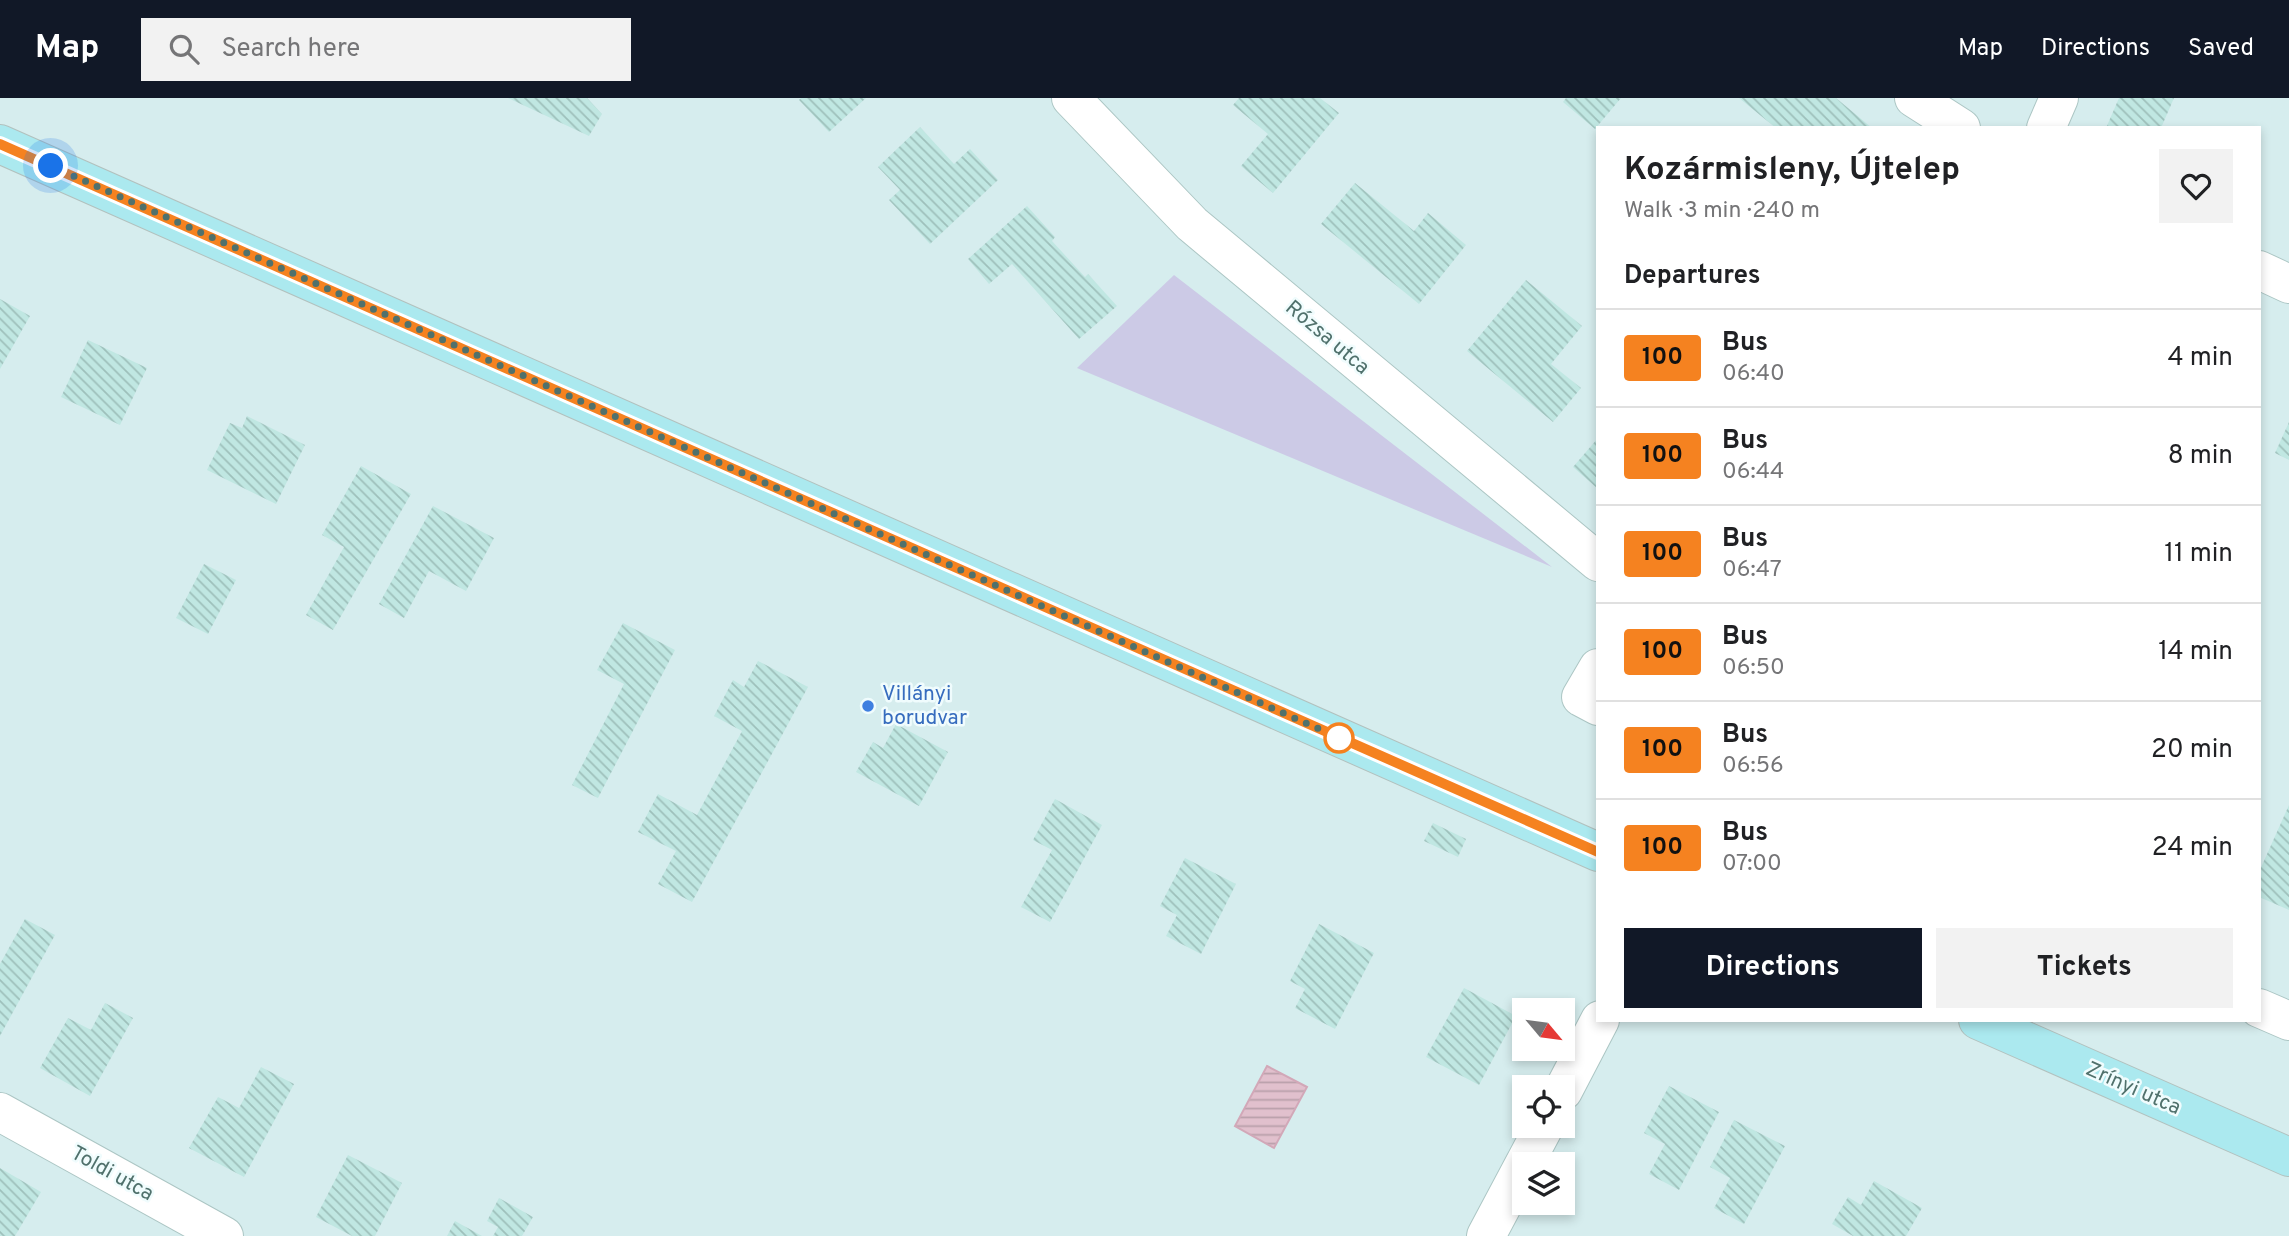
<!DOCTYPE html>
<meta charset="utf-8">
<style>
:root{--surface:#fff;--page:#f2f2f2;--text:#202124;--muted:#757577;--line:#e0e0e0;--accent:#111827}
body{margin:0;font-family:Overpass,sans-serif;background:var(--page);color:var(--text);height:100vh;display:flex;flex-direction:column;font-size:26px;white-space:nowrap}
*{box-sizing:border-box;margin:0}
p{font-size:23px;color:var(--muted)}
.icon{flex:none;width:38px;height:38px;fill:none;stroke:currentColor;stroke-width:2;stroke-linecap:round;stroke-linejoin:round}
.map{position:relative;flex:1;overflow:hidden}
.side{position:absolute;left:1596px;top:28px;width:665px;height:896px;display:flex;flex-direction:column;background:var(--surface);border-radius:0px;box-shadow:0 4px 10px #0003}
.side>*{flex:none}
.badge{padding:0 14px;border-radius:5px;font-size:24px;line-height:46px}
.needle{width:46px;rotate:119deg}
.controls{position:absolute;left:1512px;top:900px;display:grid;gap:14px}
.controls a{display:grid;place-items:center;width:63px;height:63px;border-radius:0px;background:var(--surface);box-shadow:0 4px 10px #0003;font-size:35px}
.you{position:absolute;width:35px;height:35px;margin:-18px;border:5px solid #fff;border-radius:50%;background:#1a73e8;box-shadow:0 0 0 10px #1a73e833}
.map>.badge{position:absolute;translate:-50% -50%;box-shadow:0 0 0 4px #fff}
h2{padding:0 28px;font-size:26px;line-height:63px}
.round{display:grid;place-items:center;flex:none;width:74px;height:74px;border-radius:0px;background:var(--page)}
.overview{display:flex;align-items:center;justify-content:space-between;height:119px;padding:0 28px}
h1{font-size:33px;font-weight:700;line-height:52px}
.cta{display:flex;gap:14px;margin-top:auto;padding:14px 28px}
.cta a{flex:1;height:80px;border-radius:0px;background:var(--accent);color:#fff;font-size:28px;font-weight:700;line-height:80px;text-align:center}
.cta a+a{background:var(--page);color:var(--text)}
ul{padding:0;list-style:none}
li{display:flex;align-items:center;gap:21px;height:98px;padding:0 28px;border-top:2px solid var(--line)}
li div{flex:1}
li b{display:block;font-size:26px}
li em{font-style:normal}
li .badge{min-width:77px;font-weight:700;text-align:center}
header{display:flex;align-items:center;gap:42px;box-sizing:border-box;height:98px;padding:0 35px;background:var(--accent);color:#fff}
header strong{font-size:33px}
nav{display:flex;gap:38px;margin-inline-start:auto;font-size:24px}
.search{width:490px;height:63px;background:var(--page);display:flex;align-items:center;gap:18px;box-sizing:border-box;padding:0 24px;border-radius:0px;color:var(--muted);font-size:26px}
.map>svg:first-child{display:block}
.residential{fill:#d6edee;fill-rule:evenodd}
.park{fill:#cccae6}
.water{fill:url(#water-rules);stroke:#d2a8b8;stroke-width:2}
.building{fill:url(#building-back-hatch)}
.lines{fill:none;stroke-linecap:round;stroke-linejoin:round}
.minor-casing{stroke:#acc6c4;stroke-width:40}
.major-casing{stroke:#b2c1be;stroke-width:40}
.minor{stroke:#fff;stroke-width:38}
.major{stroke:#abe9ef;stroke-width:38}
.line-casing{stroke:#fff;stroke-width:16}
.line{stroke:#f58220;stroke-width:10}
.walk{stroke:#50716c;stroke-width:7;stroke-dasharray:0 12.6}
.shop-dot{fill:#3f7fe0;stroke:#f0fcfd;stroke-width:2.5}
.stop-dot{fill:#fff;stroke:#f58220;stroke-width:3.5}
.labels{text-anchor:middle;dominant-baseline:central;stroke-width:5;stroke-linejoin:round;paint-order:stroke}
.street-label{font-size:21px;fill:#50716c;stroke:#f0fcfd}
.shop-label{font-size:21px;fill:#366cbe;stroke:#f0fcfd;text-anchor:start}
</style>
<header>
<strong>Map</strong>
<div class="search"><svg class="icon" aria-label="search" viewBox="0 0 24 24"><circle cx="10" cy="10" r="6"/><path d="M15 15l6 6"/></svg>Search here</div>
<nav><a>Map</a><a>Directions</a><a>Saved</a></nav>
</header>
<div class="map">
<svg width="2289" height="1138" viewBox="0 0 2289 1138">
<defs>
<pattern id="water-rules" width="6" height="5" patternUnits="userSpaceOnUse" patternTransform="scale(1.75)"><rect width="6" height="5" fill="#e1c0cd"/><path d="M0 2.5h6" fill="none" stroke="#b9a0aa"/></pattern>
<pattern id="building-back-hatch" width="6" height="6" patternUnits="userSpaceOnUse" patternTransform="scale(1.75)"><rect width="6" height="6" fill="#c0e7e2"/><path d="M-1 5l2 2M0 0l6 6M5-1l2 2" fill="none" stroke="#9ec0bb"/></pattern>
</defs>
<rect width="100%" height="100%" fill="#eaf9fa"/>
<path class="residential" d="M0,0h2289v1138h-2289zM1598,30h661v892h-661zM1524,912h39v38h-39zM1524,989h39v38h-39zM1524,1066h39v38h-39z"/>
<path class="park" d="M1174,177l378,292 -475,-199z"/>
<path class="water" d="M1267,968l40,21 -33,61 -39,-22z"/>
<g class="building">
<path d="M508,0h79l15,16 -13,22z"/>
<path d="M801,0h65l-37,34 -30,-32z"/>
<path d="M1239,0h81l19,15 -66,80 -32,-27 27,-32 -35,-29z"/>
<path d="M1566,0h55l-26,31 -32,-27z"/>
<path d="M1739,0h97l36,30h-96z"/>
<path d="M2119,0h55l-13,30h-55z"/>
<path d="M920,29l34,37 16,-15 28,31 -68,64 -41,-44 11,-10 -22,-23z"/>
<path d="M1355,85l59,48 14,-18 38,32 -47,59 -98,-80z"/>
<path d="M1027,108l28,31 -3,4 33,36 3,-3 29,32 -38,33 -67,-75 -23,20 -21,-25z"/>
<path d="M1526,182l56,46 -31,38 30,24 -28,34 -86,-71z"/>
<path d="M0,201l30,17 -30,53z"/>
<path d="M88,242l59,28 -27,57 -59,-28z"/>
<path d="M247,318l58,29 -29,59 -69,-34 23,-47 12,5z"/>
<path d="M2289,324v38l-14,-7z"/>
<path d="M1598,340v51l-25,-22z"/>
<path d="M361,368l50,28 -78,136 -27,-15 38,-68 -22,-12z"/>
<path d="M433,408l61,32 -28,53 -37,-20 -25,47 -25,-14z"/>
<path d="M204,466l32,16 -28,54 -32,-16z"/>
<path d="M623,525l52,27 -77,148 -26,-13 52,-101 -27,-14z"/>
<path d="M758,563l50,26 -116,215 -34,-18 18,-33 -38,-19 20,-38 39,21 45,-84 -28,-15 19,-36 11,7z"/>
<path d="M896,626l52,28 -29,54 -63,-34 17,-30 10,6z"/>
<path d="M1055,701l47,26 -52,97 -29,-15 31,-57 -19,-10z"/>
<path d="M2289,707v105l-30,-13v-25z"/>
<path d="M1433,725l33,16 -8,18 -34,-16z"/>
<path d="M1185,760l51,26 -35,70 -35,-18 11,-21 -17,-9z"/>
<path d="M25,821l30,16 -55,101v-72z"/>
<path d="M1319,826l55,29 -39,76 -40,-21 10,-19 -15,-8z"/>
<path d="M1464,890l52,28 -37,69 -53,-28z"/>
<path d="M105,905l28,15 -43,78 -50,-28 28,-50 23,12z"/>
<path d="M261,969l33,17 -50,93 -55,-29 29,-51 21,11z"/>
<path d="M1669,988l50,26 -40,78 -30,-16 16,-30 -21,-11z"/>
<path d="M1734,1022l51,26 -41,78 -30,-16 16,-30 -20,-11z"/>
<path d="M348,1057l54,28 -27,53h-23l-36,-19z"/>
<path d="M0,1070l41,24 -26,44h-15z"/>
<path d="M1874,1083l48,27 -16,28h-53l-21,-12 16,-27 13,8z"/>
<path d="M499,1100l34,19 -11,19h-29l5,-9 -11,-6z"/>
<path d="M455,1123l27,15h-35z"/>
</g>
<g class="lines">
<defs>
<g id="minor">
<path d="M1071,0l121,126 406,338"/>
<path d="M1914,0l47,30"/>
<path d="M2046,30l13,-30"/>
<path d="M2259,172l30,14"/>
<path d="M1598,570l-17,29 17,9"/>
<path d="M2259,910l30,13"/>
<path d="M1563,993l37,-71"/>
<path d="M0,1014l224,124"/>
<path d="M1486,1138l59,-111"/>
</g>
<g id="major">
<path d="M0,46l1598,708"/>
<path d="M1978,922l311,137"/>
</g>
</defs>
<use href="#minor" class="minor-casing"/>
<use href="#major" class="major-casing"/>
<use href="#minor" class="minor"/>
<use href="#major" class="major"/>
</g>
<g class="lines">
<defs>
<path id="line" d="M0,46l1598,708"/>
</defs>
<use href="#line" class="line-casing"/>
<use href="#line" class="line"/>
<path class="walk" d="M51,68l1293,574 -5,-2"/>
</g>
<circle class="shop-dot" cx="868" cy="608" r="7"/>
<circle class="stop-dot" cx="1339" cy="640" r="14"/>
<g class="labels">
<g class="street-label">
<text transform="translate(1327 240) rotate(40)">Rózsa utca</text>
<text transform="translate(2133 991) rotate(24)">Zrínyi utca</text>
<text transform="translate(112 1076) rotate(29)">Toldi utca</text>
</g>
<g class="shop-label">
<text x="882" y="596">Villányi<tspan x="882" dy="24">borudvar</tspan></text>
</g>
</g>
</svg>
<div class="controls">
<a><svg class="needle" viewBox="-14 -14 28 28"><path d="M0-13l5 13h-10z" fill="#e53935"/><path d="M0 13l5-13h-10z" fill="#757577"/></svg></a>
<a><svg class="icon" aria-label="locate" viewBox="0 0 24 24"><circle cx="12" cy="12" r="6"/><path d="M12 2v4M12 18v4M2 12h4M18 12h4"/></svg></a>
<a><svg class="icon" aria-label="layers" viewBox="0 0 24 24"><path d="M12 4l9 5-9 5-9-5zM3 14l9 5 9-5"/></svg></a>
</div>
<div class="you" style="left:51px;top:68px"></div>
<section class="side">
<div class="overview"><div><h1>Kozármisleny, Újtelep</h1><p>Walk · 3 min · 240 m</p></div><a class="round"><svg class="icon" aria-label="heart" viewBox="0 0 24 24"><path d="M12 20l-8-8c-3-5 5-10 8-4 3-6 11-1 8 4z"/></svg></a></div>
<h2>Departures</h2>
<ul>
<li><span class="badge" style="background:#f58220;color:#111">100</span><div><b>Bus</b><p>06:40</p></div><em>4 min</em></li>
<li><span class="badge" style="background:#f58220;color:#111">100</span><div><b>Bus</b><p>06:44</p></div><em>8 min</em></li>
<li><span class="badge" style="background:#f58220;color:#111">100</span><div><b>Bus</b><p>06:47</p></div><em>11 min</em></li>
<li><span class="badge" style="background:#f58220;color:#111">100</span><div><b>Bus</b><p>06:50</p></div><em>14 min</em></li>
<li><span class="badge" style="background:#f58220;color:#111">100</span><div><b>Bus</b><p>06:56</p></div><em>20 min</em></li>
<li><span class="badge" style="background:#f58220;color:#111">100</span><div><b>Bus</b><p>07:00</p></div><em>24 min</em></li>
</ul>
<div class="cta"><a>Directions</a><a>Tickets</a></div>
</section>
</div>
